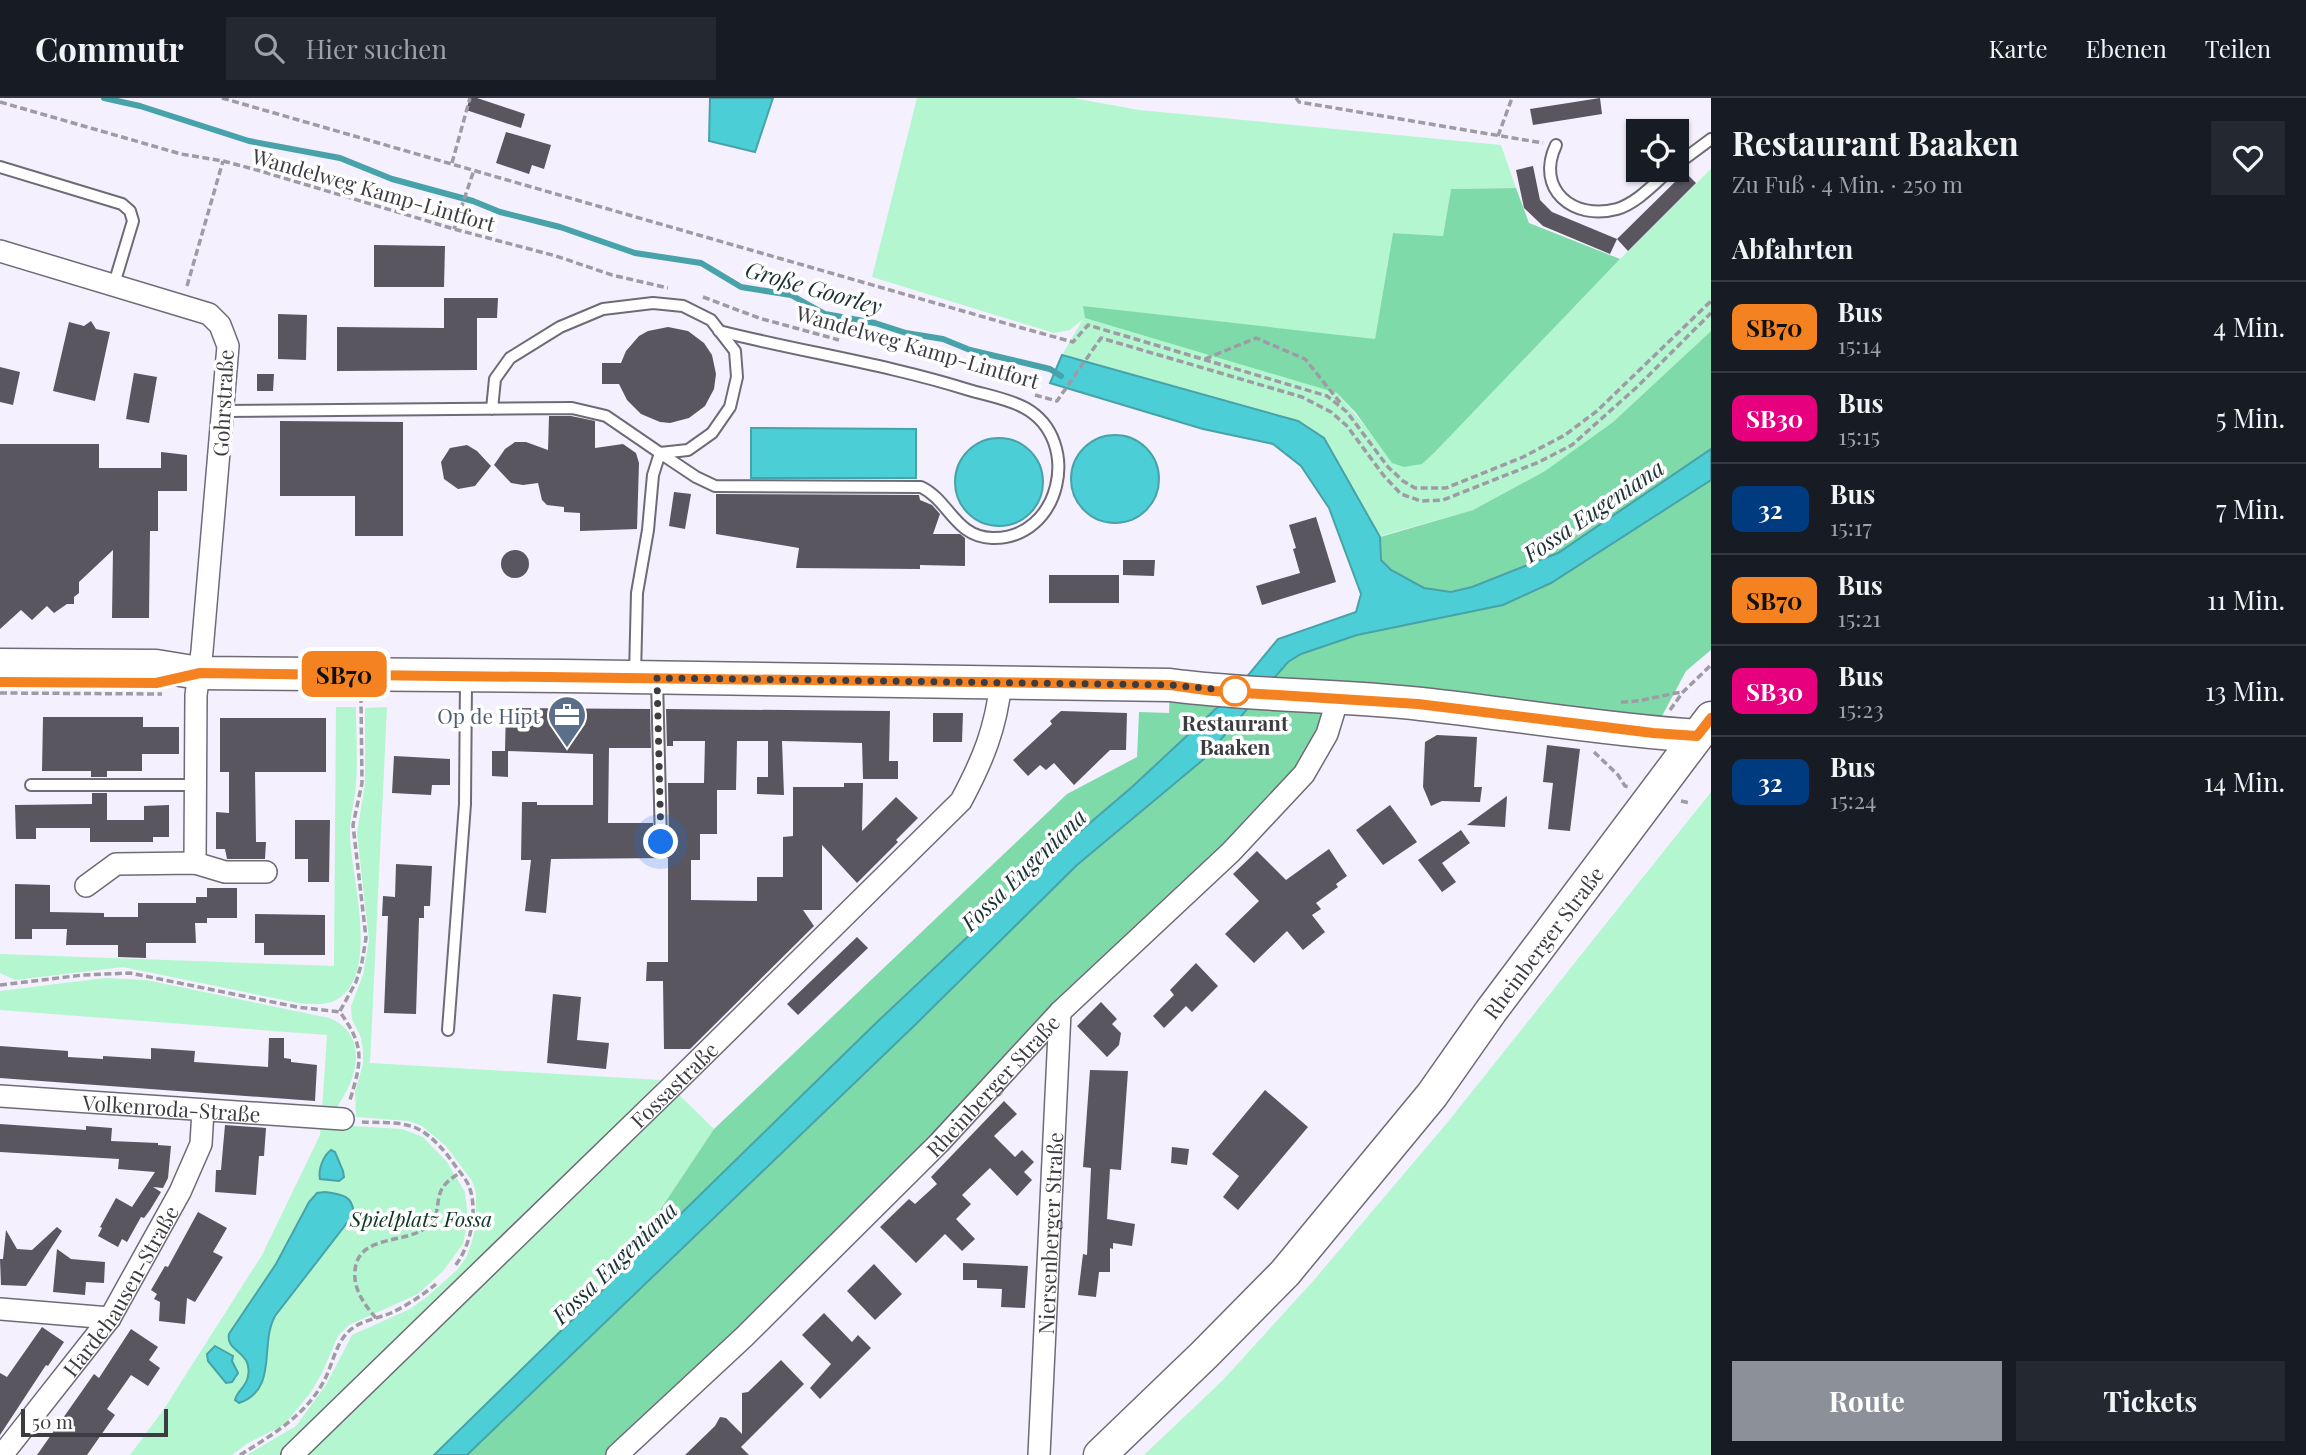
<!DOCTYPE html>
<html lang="de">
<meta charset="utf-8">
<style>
:root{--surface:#171b24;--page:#242831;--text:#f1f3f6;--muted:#9ea1a6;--line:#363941;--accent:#8c9099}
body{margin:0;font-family:"Playfair Display",serif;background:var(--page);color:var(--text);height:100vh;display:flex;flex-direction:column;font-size:26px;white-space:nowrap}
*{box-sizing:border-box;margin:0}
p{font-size:23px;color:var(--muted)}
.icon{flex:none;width:38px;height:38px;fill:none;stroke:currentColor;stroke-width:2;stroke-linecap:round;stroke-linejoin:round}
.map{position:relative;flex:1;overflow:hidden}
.side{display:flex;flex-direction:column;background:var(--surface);width:595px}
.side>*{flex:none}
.badge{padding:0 14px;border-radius:10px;font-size:24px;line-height:46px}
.buttons{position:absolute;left:1626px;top:21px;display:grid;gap:14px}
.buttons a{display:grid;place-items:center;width:63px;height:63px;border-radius:0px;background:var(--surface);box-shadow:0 2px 5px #0004;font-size:35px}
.scale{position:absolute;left:21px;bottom:18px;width:147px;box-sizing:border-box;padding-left:7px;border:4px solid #3d3c41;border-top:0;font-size:19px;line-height:24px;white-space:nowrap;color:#3d3c41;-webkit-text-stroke:5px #fff;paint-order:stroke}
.you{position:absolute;width:35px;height:35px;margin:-18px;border:5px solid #fff;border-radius:50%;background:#1a73e8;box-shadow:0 0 0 10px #1a73e833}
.map>.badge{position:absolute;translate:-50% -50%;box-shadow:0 0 0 4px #fff}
h2{padding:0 21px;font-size:26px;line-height:63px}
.round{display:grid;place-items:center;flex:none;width:74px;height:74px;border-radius:0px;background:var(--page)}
.overview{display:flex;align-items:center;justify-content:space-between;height:119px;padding:0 21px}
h1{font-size:33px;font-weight:700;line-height:52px}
.primary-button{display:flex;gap:14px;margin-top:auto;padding:14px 21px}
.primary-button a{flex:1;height:80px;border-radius:0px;background:var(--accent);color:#fff;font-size:28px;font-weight:700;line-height:80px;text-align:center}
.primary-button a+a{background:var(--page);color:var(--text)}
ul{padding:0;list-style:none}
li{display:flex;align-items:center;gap:21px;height:91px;padding:0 21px;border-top:2px solid var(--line)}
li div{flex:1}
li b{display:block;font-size:26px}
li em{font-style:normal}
li .badge{min-width:77px;font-weight:700;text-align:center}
header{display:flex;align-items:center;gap:42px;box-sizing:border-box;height:98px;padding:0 35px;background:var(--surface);border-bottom:2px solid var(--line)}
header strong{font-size:33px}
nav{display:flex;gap:38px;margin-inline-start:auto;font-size:24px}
.search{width:490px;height:63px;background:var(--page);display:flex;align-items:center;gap:18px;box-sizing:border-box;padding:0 24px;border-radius:0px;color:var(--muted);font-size:26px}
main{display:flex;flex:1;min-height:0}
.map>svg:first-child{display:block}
.green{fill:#b3f6d0}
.forest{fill:#7fdaaa}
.water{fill:#4cced6;stroke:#48a2a9;stroke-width:2}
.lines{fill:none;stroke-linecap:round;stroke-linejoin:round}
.stream{stroke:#48a2a9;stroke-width:6}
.building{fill:#595660}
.lane-casing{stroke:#6e6b76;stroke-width:14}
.street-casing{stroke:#6e6b76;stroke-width:24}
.primary-casing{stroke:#6e6b76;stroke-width:35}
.path{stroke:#9e9ba4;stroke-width:3.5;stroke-dasharray:7 3.5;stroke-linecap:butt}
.lane{stroke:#fff;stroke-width:10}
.street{stroke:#fff;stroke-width:21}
.primary{stroke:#fff;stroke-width:32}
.line-casing{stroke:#fff;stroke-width:16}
.line{stroke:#f58220;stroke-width:10}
.walk{stroke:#3d3c41;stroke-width:7;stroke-dasharray:0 12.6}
.stop-dot{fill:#fff;stroke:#f58220;stroke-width:3.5}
.labels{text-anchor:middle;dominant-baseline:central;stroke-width:7;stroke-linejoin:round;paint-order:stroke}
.street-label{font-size:21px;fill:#3d3c41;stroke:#fff}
.service-label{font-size:21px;fill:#4e5e75;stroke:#fff;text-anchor:end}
.stop-label{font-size:21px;font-weight:bold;fill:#3d3c41;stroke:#fff}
.park-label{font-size:21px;font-style:italic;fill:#0e3623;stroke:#fff}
.water-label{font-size:23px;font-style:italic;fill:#1b3133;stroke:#fff}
</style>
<header>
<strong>Commutr</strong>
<div class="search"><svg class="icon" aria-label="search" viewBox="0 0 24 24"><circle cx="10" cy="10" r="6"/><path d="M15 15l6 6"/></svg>Hier suchen</div>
<nav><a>Karte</a><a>Ebenen</a><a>Teilen</a></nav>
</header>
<main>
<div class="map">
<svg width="1711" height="1357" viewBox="0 0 1711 1357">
<rect width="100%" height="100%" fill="#f4f0fd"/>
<g class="green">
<path d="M917,0h156l66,12 362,35 15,43 -65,1 -8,47 -50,-3 -18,107 -292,-34 254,87 34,40 65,18 184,-192 91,-90v162l-98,91 -68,49 -72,39 -93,26 -56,-98 -26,-17 -236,-66 21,-36 -13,11 -16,3 -182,-56z"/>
<path d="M336,609h20c0,25 2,51 0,76 -1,18 -7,35 -6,53 1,41 31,139 -14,164 -11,6 -26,4 -38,3l-175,-36 -108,13 -15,-7v-19l334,12z"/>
<path d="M387,609l-17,356 290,17 -188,195 -187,180h-38l49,-29 30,-41 26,-50 58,-26 18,-13 29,-26 9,-12 6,-16 4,-18v-31l-4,-12 -26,-35 -24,-20 -13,-5 -53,-4 -1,-25 8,-28v-13l-2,-13 -9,-19 -1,-13 12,-31 6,-35 -12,-107 8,-49v-76z"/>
<path d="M1711,694v663h-567l79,-75 91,-100 133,-157z"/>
<path d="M105,880l41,2 183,38c43,18 27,64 5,93h-12l5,-76 -327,-25v-19z"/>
<path d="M674,992l40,39 -104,156 -176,170h-127z"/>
<path d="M321,1026l81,5 21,8 24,25 18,30 3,28 -5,24 -20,27 -25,23 -69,31 -11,11 -16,37 -11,19 -22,27 -9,8 -32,16 -16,12h-102l34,-46 98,-154 58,-120z"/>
</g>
<g class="forest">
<path d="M1516,90l13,35 91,36 -184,192 -14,13 -18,3 -12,-4 -36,-50 -19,-20 -252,-75 -2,-12 292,33 18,-106 50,3 8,-47z"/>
<path d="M1711,233v319l-25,21 -33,62 -315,-35 -34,76 -687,681h-150l153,-147 -10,-23 104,-156 353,-335 70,-37 2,-45 30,1 1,-28 91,7 27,-30 13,-8 56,-19 24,-75 -1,-23 93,-27 72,-39 68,-49z"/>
</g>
<g class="water">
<path d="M710,0h63l-18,54 -46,-11z"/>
<path d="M1062,257l236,66 26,17 56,99 1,23 10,10 33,18 27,4 21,-5 86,-34 153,-104v31l-160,103 -48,22 -146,30 -56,19 -13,8 -84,97 -127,106 -161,159 -449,431h-33l442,-432 201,-189 55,-47 104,-97 42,-51 78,-27 5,-18 -32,-86 -28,-42 -28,-22 -70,-15 -153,-46z"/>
<path d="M751,330l165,1v49h-165z"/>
<circle cx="1115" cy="381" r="44"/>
<circle cx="999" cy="384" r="44"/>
<path d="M331,1052l4,2 8,19 1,6 -5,4 -19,-2c-2,-9 3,-23 11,-29z"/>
<path d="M325,1094c16,2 30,4 28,23l-78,101c-16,29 4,73 -36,87l-4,-3c2,-9 12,-14 13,-24 5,-25 -23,-24 -19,-42l47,-70 33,-62 8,-9z"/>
<path d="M215,1248l18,10 -1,5 6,12 -6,9 -6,1 -18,-22 -1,-7z"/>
</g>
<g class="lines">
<path class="stream" d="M104,0l36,8 109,35 91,17 52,21 81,22 27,11 60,15 75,26 66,10 40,24 50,8 34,19 50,9 31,10 37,6 27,11 80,19 11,7"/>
</g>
<g class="building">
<path d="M470,0h7l48,16 -4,14 -55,-18z"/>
<path d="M1600,0l2,16 -69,11 -3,-16z"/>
<path d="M506,34l45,13 -7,24 -12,-4 -3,9 -33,-11z"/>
<path d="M1533,68l7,34 12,12 65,27 68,-67 11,11 -68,68 -11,-12 -7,15 -67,-28 -19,-18 -8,-38z"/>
<path d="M374,147l71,1 -1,41h-70z"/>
<path d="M444,200h54l-1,20h-20v52l-140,1v-44l107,1z"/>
<path d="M278,216l29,1 -1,45 -28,-1z"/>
<path d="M91,223l5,8 14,3 -15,69 -42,-10 16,-69 15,4z"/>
<path d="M668,229l20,4 16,12 8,12 4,19 -2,15 -9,17 -16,12 -19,5 -10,-1 -19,-8 -14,-14 -8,-16h-17v-21h19l5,-12 13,-15 9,-5z"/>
<path d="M0,269l20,5 -7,33 -13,-3z"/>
<path d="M134,275l23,4 -8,46 -23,-4z"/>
<path d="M257,276h17l-1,17h-16z"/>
<path d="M549,318h22l24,5v27l28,-4 13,9 3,10 -2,66 -57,2v-18l-16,-1v-5l-17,-2 -5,-5 -4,-17 -15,2 -12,-2 -17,-18 11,-16 10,-7h11l22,8z"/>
<path d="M280,323l123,1v114h-48v-40h-75z"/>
<path d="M0,346h99v24h62v-16l26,3v36h-29v40h-8l-1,87h-37l1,-68 -34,32v11l-5,4v7h-7l-13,9 -7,-7 -15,14 -11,-10 -21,19z"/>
<path d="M467,347l10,6 14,15 -16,20 -17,3 -14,-10 -3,-17 9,-14z"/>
<path d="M674,394l17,2 -6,35 -16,-3z"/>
<path d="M716,396l203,1 1,5 12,5 8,9 -7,20h27l5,4v28l-45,-1v4l-124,-1 3,-20 -83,-14z"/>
<path d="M1316,419l20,65 -74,23 -6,-19 44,-13 -7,-24 3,-1 -7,-23z"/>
<circle cx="515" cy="466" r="14"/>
<path d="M1123,462h32l-1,16 -31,-1z"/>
<rect x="1049" y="477" width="70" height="28"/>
<path d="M506,610l144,1 1,39h-42l-1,75h45v20l8,7 5,-2 3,-6 -1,-59h36l1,-42h-32v5h-6l-1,-37 224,2 -1,50h9v18h-35l-1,-36 -80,-2 2,54 -27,-1v-17h11v-36h-31l-1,49h-19v44h-17v26h-9v40l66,1v-24h26v-40l10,-1v-49h51v-4h19l-1,48 34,-34 22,21 -22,22 2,2 -41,41 -35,-38v65h-19l11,16 -124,123h-26l-1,-68h-17l1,-19h21v-104l-117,1 -5,54 -21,-2 6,-51h-10l1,-58h15v3h56v-51l-88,-3z"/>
<path d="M1061,613l66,2 -1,37h-16l-36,35 -20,-22 -8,7 -6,-5 -12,11 -15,-16 39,-36 -2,-3z"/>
<path d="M933,615h30l-1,29h-29z"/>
<path d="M43,619h100v10h36v27h-37v17h-35v6h-16v-6h-49z"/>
<path d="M220,620h106v54h-71l1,70h10l-1,17h-38l-2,-10h-9v-37l13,1v-41h-9z"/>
<path d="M1437,637l40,2 -3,50h8l-2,15 -38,-1 -11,5 -8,-19 2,-45z"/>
<path d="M1547,647l33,4 -10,82 -22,-2 5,-46 -10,-1z"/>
<path d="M492,653h16v26l-16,-1z"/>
<path d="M394,658l56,3v26h-18l-1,10 -39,-2z"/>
<path d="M92,695h15v27h37v-14l25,-1v32h-16v5h-63v-14h-54v11h-20l-1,-34 77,-1z"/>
<path d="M1507,698l-2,31 -38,-2z"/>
<path d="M1390,707l27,37 -34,23 -27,-35z"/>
<path d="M295,722h35l-1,62h-21v-23h-13z"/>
<path d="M1461,732l9,13 -28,20 14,19 -14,10 -24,-32z"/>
<path d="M1329,751l18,27 -11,8 2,3 -22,16 5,6 -9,6 13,17 -22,18 -16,-19 -33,32 -29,-29 34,-33 -26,-27 24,-23 29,29z"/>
<path d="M396,766l36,2 -2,40h-6v12h-5l-3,96 -32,-1 4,-97h-6l1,-20 12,1z"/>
<path d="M15,786l35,1v27l54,1v4h34v-14h58v-6h11v-9h30v30h-30v5h-12l1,20h-50v15l-28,-1v-12h-52l1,-16h-35v10h-17z"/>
<path d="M255,816l70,1v40h-61v-12h-9z"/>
<path d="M857,839l11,11 -70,67 -11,-11z"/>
<path d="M1196,865l22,23 -26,26 -6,-6 -22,22 -11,-12 21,-21 -4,-5z"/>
<path d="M553,896l28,3 -4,43 32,3 -3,26 -59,-6z"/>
<path d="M1101,904l16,17 -5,5 9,9 -2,12 -12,12 -30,-31z"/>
<path d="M269,940h15v20l7,1v3l26,3 -2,36 -315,-23v-32l68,5v6l35,2v-3l48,3v-11l44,3 -1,11 74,5z"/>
<path d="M1090,972l38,1 -7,99 -11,-1 -3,50 28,5 -3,22 -19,-3v6l-3,-1v24h-11l-3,25 -18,-2 5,-41 4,1 4,-87 -8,-1z"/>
<path d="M1265,992l43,37 -70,83 -15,-13 16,-21 -27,-22z"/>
<path d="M1004,1003l13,13 -23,22 21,21 7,-7 12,12 -10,10 8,8 -15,16 -27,-28 -28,27 9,9 -15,15 19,20 -13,12 -17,-17 -29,29 -36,-36 29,-28 6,5 22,-20 -6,-7z"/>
<path d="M0,1026l86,6v-4l26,2 -1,13 47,2v2l13,1 -3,32 -5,10 -10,-1 8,5 -11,18 -6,8 -3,-1 -14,25 -5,-3 -4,8 -20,-11 4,-8 -2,-1 16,-29 16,9 23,-35 -37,-3 1,-10 -119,-7z"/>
<path d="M225,1027l41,3 -2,28h-5l-3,39 -41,-3 1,-22h5z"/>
<path d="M1172,1049l17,2 -2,16 -16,-2z"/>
<path d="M198,1114l29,16 -14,24 10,5 -28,45 -8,-4 -2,26 -26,-3 1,-19 -6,-3 3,-5 -6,-4 14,-24 3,1z"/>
<path d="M57,1129l5,4 -36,55 -25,-1 -1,-26h3l3,-29 11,19 15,1z"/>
<path d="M57,1151l14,10 34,3 -1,21 -18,-1 -1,13 -32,-3z"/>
<path d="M963,1165l65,3 -3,42 -24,-1 1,-18 -25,-1v-8h-14z"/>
<path d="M874,1166l28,30 -27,26 -28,-29z"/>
<path d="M824,1215l28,29 6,-7 13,13 -51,51 -10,-11 21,-24 -29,-29z"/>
<path d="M42,1229l22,15 -16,24 -2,-1 -46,70v-62l7,4z"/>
<path d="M131,1231l27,18 -9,13 11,8 -12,18 -17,-11 -24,34 8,6 -28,40h-50l57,-81 5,4z"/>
<path d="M781,1262l23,24 -63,63 8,8h-64l30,-29 5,-9 6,1 16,16v-41l6,-1z"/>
</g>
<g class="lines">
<defs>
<g id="lane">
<path d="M1556,47c-21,44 17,76 61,64 20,-6 38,-26 53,-39"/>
<path d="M1676,67l35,-26"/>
<path d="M0,69l122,37 8,7 3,10 -19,63"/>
<path d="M224,313l348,-3 34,8 54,37 28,-3 24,-17 18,-26 7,-30 -2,-26 -24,-31 -28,-14 -30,-3 -50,6 -43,18 -50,31 -15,21 -3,30"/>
<path d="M635,577l2,-82 11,-63 5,-55 7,-22 36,24 19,9 206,1c28,13 34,50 71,51 69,2 91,-98 33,-130 -16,-9 -39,-13 -56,-18 -82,-26 -167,-38 -250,-59"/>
<path d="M657,582l4,162"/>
<path d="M31,687h164"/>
<path d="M448,932l17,-226 1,-126"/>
</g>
<g id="street">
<path d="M0,153l209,63 11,11 8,21 -26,305 -6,44 -1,168"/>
<path d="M86,788l30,-22 79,-1 30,9h41"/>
<path id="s1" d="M0,998l343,23"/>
<path d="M0,1211l110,9"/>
<path id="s2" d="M2,1357l108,-137 70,-126 21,-48 2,-34"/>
<path id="s3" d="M292,1357l378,-367 291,-287c22,-41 35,-73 40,-119"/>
<path id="s4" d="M617,1357l127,-118 195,-194 121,-131 171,-160 73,-78 23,-40 11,-36"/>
<path id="s5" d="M1039,1357l21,-443"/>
</g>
<g id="primary">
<path d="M0,567l156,1 43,7 365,3 606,9c84,11 168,10 251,19 92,10 184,26 276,32"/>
<path id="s6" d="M1100,1357l104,-100 81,-82 147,-178 59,-84 220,-293"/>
</g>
</defs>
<use href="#lane" class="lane-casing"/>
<use href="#street" class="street-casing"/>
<use href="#primary" class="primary-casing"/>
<g class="path">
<path d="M222,0l800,230 51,14 15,-17 239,71 20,16 41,55 15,14 12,7h31l77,-31 42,-22 32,-24 114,-110"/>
<path d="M1296,0l3,4 244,41"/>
<path d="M0,4l181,52 42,7 34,9 197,59 102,27 56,19 56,13"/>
<path d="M1498,38l14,-38"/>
<path d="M452,65l18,-65"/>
<path d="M454,131l20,-59"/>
<path d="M187,188l36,-125"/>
<path d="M703,199l56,21 80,22"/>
<path d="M1205,261l51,-21 49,21 37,46"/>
<path d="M1035,297l22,6 44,-63 201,59 29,15 16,14 37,50 17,18 20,7 22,-1 96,-38 33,-17 65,-58 74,-74"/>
<path d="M0,595l162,1"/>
<path d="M1621,604c22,0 40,-7 62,-10"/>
<path d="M1670,612l13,-18 28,-27"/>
<path d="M1594,654l24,23 7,11 5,1"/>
<path d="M1681,703l9,2"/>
<path d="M0,887l83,-10 47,-2 167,34 43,5c25,35 22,48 10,88"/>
<path d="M340,913l16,-29 6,-20 4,-24 -13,-113 9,-42 -1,-83"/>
<path d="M362,1024c16,1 38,-1 54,6 15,7 26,20 36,33 5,8 12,15 16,23 11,24 3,63 -14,83"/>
<path d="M376,1220c-12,-14 -23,-29 -21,-48 4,-37 52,-25 73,-44 19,-18 -2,-34 32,-53"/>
<path d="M240,1357c32,-20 65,-39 84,-74 8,-15 11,-35 23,-48 11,-12 29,-14 44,-20 15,-7 32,-18 45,-29"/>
</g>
<use href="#lane" class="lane"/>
<use href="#street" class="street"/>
<use href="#primary" class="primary"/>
</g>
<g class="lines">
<defs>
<path id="line" d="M0,584l156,1 44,-10 850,10 120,2 43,6 205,13 235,29 44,3 14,-18"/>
</defs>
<use href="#line" class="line-casing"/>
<use href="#line" class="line"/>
<path class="walk" d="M661,744l-4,-164 513,7 65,6"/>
</g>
<defs>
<symbol id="office-pin" viewBox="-11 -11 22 30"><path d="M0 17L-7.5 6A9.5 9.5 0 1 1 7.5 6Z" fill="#5c6f8a" stroke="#fff"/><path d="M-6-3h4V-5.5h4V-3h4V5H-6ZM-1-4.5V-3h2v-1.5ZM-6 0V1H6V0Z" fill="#fff"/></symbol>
</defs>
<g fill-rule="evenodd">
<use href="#office-pin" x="545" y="595" width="44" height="60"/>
</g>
<circle class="stop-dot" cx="1235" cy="593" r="14"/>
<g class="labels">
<g class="street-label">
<text transform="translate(374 91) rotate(16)">Wandelweg Kamp-Lintfort</text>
<text transform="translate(918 248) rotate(16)">Wandelweg Kamp-Lintfort</text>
<text transform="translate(222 305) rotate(-87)">Gohrstraße</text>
<text stroke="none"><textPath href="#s6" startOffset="679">Rheinberger Straße</textPath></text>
<text stroke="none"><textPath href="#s3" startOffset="532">Fossastraße</textPath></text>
<text stroke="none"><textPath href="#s4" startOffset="527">Rheinberger Straße</textPath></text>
<text stroke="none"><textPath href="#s1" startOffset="172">Volkenroda-Straße</textPath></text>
<text stroke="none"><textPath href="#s5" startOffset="222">Niersenberger Straße</textPath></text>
<text stroke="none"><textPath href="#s2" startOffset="203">Hardehausen-Straße</textPath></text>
</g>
<g class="service-label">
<text x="540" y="617">Op de Hipt</text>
</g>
<g class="stop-label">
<text x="1235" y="624">Restaurant<tspan x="1235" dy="24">Baaken</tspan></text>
</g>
<g class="park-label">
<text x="421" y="1120">Spielplatz Fossa</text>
</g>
<g class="water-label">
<text transform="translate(814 189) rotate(16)">Große Goorley</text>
<text transform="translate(1593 412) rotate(-34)">Fossa Eugeniana</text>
<text transform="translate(1023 771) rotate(-44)">Fossa Eugeniana</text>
<text transform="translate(614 1164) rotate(-44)">Fossa Eugeniana</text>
</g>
</g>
</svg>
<div class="buttons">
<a><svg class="icon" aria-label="locate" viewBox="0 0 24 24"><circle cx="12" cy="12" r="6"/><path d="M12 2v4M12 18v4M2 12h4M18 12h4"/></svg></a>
</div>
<div class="scale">50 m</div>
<div class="you" style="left:661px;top:744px"></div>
<b class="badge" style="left:344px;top:576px;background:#f58220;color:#111">SB70</b>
</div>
<section class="side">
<div class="overview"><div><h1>Restaurant Baaken</h1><p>Zu Fuß · 4 Min. · 250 m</p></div><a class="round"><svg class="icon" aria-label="heart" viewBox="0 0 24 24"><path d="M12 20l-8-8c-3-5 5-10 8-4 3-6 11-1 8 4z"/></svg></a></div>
<h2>Abfahrten</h2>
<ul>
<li><span class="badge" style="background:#f58220;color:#111">SB70</span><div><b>Bus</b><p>15:14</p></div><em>4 Min.</em></li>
<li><span class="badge" style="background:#e6007e;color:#fff">SB30</span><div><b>Bus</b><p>15:15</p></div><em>5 Min.</em></li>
<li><span class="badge" style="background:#003b80;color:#fff">32</span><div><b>Bus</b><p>15:17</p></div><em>7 Min.</em></li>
<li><span class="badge" style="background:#f58220;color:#111">SB70</span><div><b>Bus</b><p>15:21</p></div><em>11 Min.</em></li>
<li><span class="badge" style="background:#e6007e;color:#fff">SB30</span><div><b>Bus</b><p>15:23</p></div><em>13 Min.</em></li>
<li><span class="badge" style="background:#003b80;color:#fff">32</span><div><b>Bus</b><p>15:24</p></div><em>14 Min.</em></li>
</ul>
<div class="primary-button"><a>Route</a><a>Tickets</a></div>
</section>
</main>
